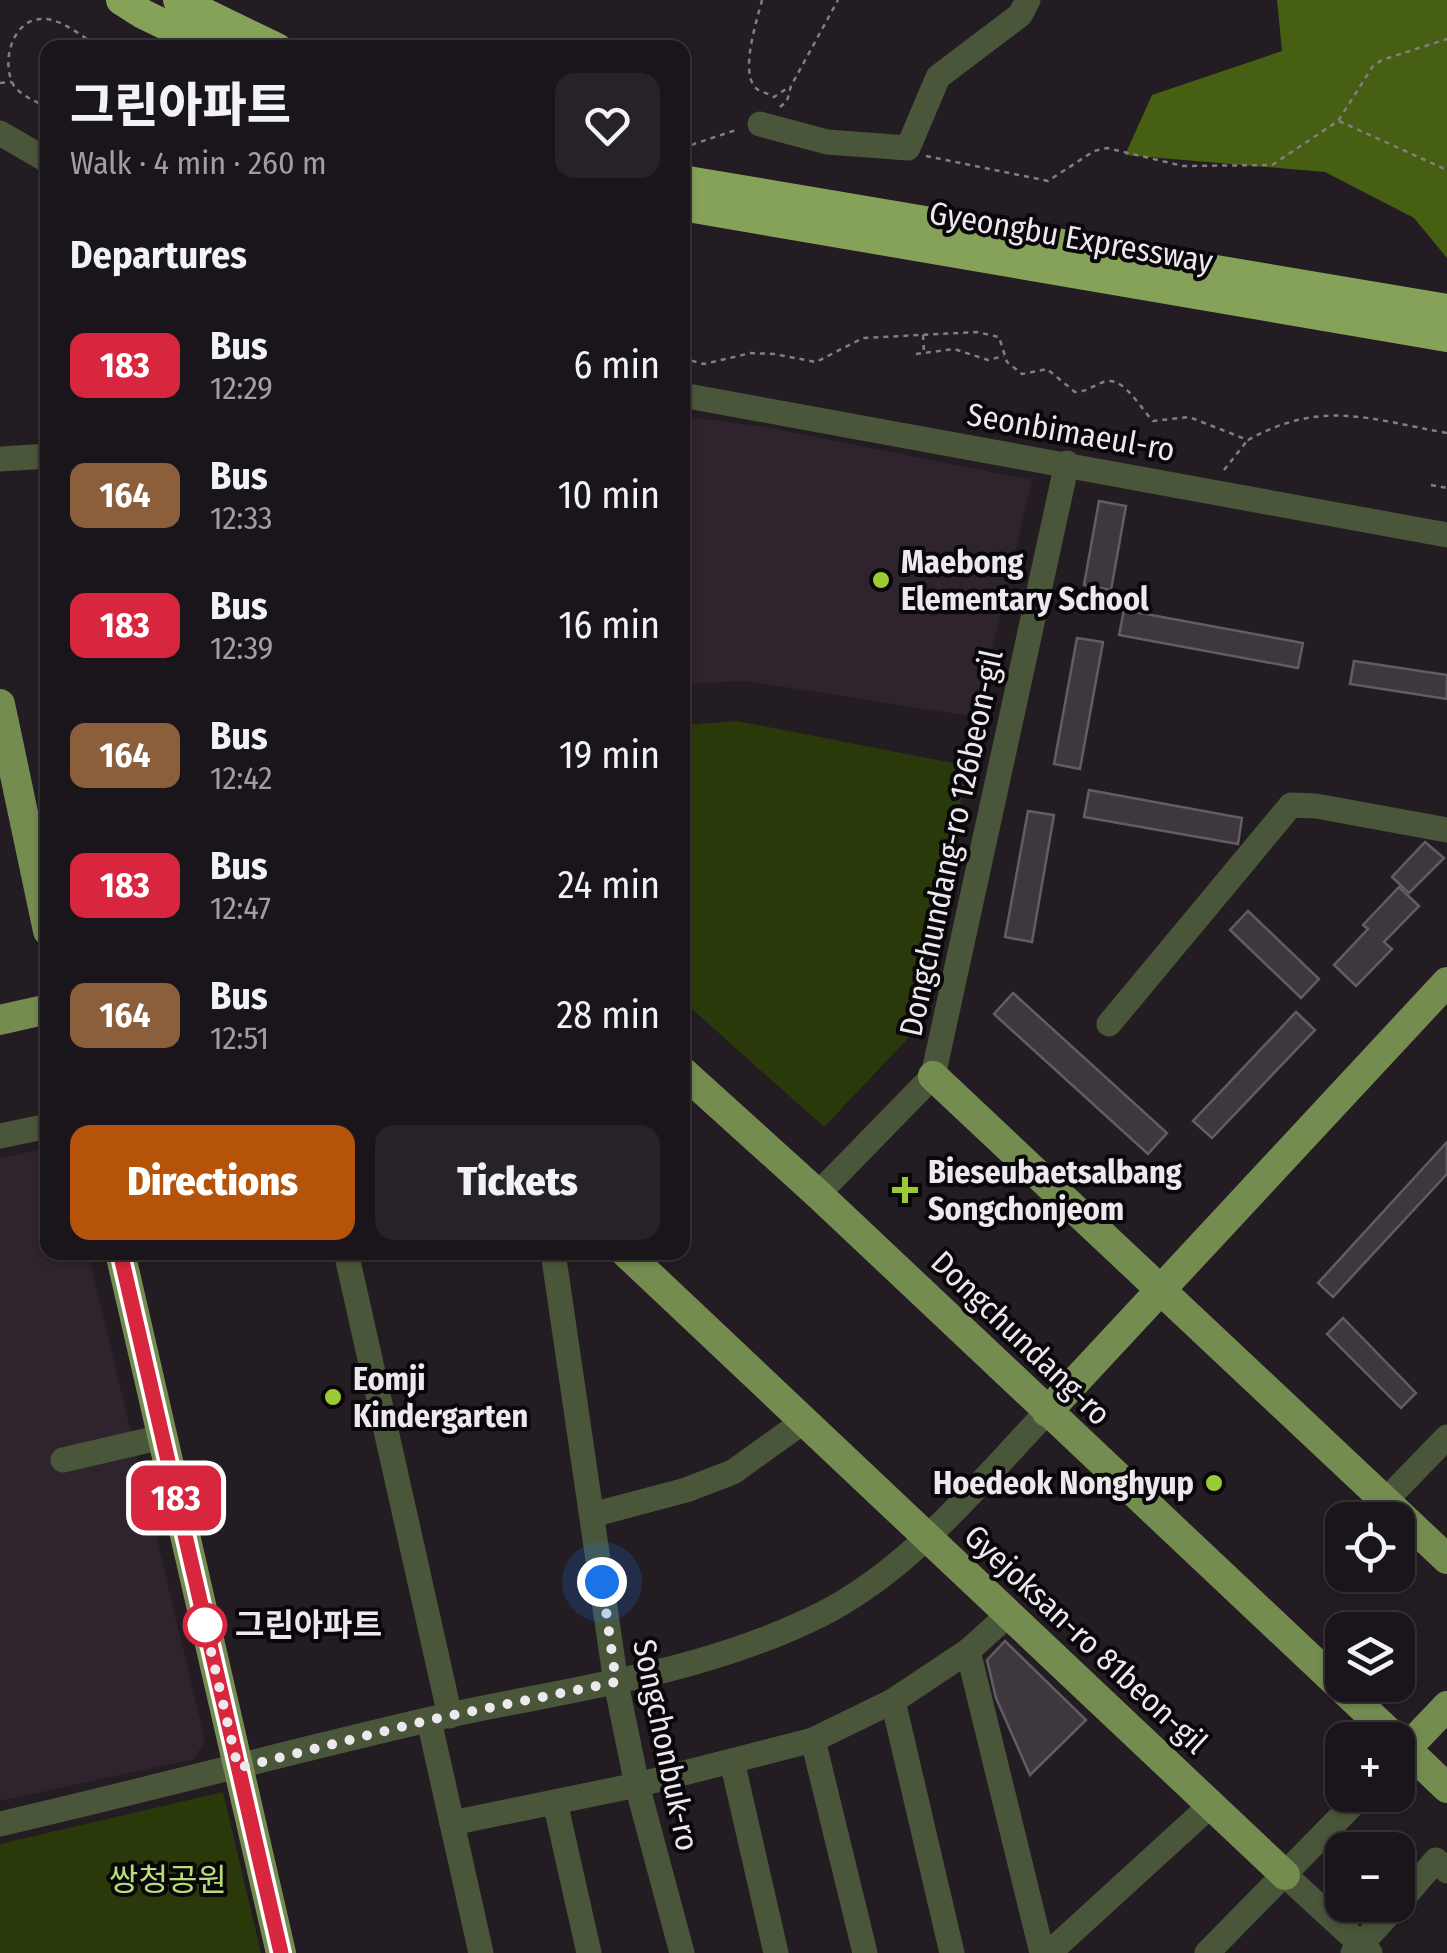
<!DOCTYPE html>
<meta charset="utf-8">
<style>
:root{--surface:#1a151a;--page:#272227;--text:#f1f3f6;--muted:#9f9fa2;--line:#383439;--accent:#b45309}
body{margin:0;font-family:"Fira Sans Condensed","Noto Sans KR",sans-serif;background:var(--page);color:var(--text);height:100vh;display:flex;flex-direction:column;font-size:38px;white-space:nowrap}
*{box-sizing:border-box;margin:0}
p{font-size:32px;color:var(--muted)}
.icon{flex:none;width:55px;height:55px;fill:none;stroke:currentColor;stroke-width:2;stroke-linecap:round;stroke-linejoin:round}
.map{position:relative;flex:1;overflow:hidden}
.side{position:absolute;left:40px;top:40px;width:650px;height:1220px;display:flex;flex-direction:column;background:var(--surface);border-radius:20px;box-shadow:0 2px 8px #0004,0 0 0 2px var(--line)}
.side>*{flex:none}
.badge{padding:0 20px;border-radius:15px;font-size:35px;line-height:65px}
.controls{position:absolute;left:1325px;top:1502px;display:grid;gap:20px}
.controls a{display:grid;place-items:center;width:90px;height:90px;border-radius:20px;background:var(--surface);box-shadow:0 2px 8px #0004,0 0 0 2px var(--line);font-size:50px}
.you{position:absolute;width:50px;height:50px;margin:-25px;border:8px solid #fff;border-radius:50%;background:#1a73e8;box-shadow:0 0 0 15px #1a73e833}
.map>.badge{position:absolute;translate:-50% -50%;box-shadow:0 0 0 5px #fff}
h2{padding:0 30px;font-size:38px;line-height:90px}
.round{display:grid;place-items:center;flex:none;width:105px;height:105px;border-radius:20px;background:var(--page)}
.head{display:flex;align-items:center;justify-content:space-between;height:170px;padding:0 30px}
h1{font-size:48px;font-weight:800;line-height:75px}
.primary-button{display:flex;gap:20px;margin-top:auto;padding:20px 30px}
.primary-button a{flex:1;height:115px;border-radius:20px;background:var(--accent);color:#fff;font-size:40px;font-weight:800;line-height:115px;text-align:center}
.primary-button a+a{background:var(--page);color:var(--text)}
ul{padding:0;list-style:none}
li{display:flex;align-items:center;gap:30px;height:130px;padding:0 30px}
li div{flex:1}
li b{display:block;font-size:38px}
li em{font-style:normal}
li .badge{min-width:110px;font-weight:700;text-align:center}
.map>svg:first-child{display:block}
.built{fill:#2f232e}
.green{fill:#2a390a}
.forest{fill:#465f13}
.building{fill:#3e373e;stroke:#645c64;stroke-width:2.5}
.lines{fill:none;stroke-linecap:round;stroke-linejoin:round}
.path{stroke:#847e83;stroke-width:2.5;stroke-dasharray:5 5;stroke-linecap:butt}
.minor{stroke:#4a5639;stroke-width:25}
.major{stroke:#758c51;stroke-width:30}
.highway{stroke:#86a259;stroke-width:30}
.line-casing{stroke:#fff;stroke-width:22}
.line{stroke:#d7263d;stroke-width:15}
.walk{stroke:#ede8ed;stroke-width:10;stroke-dasharray:0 18}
.poi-dot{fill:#9acb34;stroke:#0a070a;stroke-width:4}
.stop-dot{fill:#fff;stroke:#d7263d;stroke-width:5}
.labels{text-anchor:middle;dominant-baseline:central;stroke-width:8;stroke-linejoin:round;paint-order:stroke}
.street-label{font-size:32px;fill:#ede8ed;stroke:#0a070a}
.poi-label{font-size:32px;font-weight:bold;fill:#ede8ed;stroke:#0a070a;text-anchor:start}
.stop-label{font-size:32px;font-weight:bold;fill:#ede8ed;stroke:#0a070a;text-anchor:start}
.park-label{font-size:32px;fill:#b7dd79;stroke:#0a070a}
</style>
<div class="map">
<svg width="1447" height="1953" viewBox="0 0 1447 1953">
<rect width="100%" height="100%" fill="#231c22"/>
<g class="built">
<path d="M683,416l83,11 266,53 -56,237 -230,-36 -63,3z"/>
<path d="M47,1148l1,104 40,1 117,487 -11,19 -194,42v-643z"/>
</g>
<g class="green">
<path d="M737,721l231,45 -53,265 -91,96 -141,-126v-276z"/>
<path d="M223,1792l38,161h-261v-109z"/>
</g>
<path class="forest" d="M1277,0h170v258l-33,-40 -89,-46 -200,-17 27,-60 130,-44z"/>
<g class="building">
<path d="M1099,501l27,5 -15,84 -27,-5z"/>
<path d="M1124,610l179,33 -5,25 -179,-33z"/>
<path d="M1077,638l26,4 -23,127 -26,-5z"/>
<path d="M1354,661l93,14v24l-97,-15z"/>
<path d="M1089,790l153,28 -4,26 -154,-27z"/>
<path d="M1028,811l26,4 -22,127 -27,-5z"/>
<path d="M1425,842l19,16 -35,35 -17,-16z"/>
<path d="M1399,887l20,19 -35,36 8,7 -36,37 -22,-21 34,-36 -5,-4z"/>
<path d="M1248,911l71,68 -18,19 -71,-68z"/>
<path d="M1013,993l154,140 -19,21 -154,-140z"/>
<path d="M1296,1012l19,18 -103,108 -19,-17z"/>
<path d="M1447,1142v32l-114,123 -15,-14z"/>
<path d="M1343,1318l73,75 -15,15 -74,-74z"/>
<path d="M1005,1641l81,79 -56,55 -34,-77 -9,-38z"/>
</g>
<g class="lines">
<g class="path">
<path d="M762,0c-5,20 -21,68 -8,86 5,7 13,6 20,11l15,-10"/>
<path d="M0,83l12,-1"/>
<path d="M48,107c-12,-5 -26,-11 -34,-21 -14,-24 -1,-69 30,-67 19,0 41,20 57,29"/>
<path d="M780,107l7,-6 4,-15 47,-86"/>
<path d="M1339,121l108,49"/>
<path d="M682,148l57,-19"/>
<path d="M926,156l122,25 46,-30 13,-3 76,18 89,-1 66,-44 35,-55 9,-6 65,-21"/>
<path d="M923,335l1,17"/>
<path d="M916,354l38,-5 34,11 16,-4"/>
<path d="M682,358l22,6 47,-11 23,1 42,8 47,-24 114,-6 22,5 8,25 15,12 25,-5 28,23c14,0 20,-9 33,-11 17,-2 34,29 45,40l36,-4 59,23c74,-41 121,-21 199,-7"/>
<path d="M1224,470l23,-29"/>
<path d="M1431,485l16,3"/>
</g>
<g class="minor">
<path d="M760,124l67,18 81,6 30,-71 82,-62 8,-15"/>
<path d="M0,133l48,28"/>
<path d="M682,395l765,140"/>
<path d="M0,459l48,-3"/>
<path d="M1109,1024l182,-219 25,1 131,24"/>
<path d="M0,1136l48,-10"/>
<path d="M818,1194l115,-118 134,-613"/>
<path d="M346,1252l104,464"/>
<path d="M553,1252l63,431 21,102 45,168"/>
<path d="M63,1460l99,-23"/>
<path d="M1385,1501l62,-64"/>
<path d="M592,1515l94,-25 47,-18 71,-51"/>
<path d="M968,1651l74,302"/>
<path d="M893,1701l59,252"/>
<path d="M429,1720l52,233"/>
<path d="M813,1740l52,213"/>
<path d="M732,1761l44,192"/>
<path d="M555,1802l34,151"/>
<path d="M452,1823l185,-38 176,-45 80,-39 75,-50 41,-37"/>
<path d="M0,1824c143,-33 285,-71 427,-104 132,-30 272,-44 395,-106 90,-46 156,-130 225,-202"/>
<path d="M1285,1875l85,78"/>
<path d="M1398,1904l38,-44 11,11"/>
<path d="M1049,1953l162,-148"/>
<path d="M1207,1953l155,-158"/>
<path d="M1353,1953l44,-48"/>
</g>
<g class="major">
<path d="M0,704l48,227"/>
<path d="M0,1020l48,-11"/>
<path d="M682,1071l136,123 579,546"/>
<path d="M933,1076l514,483"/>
<path d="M120,1252l161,701"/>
<path d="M625,1252l660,623"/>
<path d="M1047,1412l400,-430"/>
<path d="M1398,1741l49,47"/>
<path d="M1406,1749l41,-43"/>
</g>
<g class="highway">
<path d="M121,0l22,14 70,34"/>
<path d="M178,0l99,48"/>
<path d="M682,180l765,129"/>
<path d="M682,206l765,131"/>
</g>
</g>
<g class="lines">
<defs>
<path id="line" d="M120,1252l161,701"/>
</defs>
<use href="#line" class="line-casing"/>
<use href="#line" class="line"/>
<path class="walk" d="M205,1625l-1,-4 34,147 191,-48 187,-38 -14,-100"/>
</g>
<g class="poi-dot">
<circle cx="881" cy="580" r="10"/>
<path d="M900 1175h10v10h10v10h-10v10h-10v-10h-10v-10h10z"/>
<circle cx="333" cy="1397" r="10"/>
<circle cx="1214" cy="1483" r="10"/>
</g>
<circle class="stop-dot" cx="205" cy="1625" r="20"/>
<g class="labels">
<g class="street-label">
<text transform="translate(1071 237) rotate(10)">Gyeongbu Expressway</text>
<text transform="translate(1071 432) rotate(10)">Seonbimaeul-ro</text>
<text transform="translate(951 843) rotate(-78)">Dongchundang-ro 126beon-gil</text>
<text transform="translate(1021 1338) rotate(44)">Dongchundang-ro</text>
<text transform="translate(1086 1639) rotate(43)">Gyejoksan-ro 81beon-gil</text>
<text transform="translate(666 1745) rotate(78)">Songchonbuk-ro</text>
</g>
<g class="poi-label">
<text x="901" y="562">Maebong<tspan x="901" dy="37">Elementary School</tspan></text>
<text x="928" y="1172">Bieseubaetsalbang<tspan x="928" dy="37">Songchonjeom</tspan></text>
<text x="353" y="1379">Eomji<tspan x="353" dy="37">Kindergarten</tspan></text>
<text x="1194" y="1483" text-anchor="end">Hoedeok Nonghyup</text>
</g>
<g class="stop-label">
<text x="235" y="1625">그린아파트</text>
</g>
<g class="park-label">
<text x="168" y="1880">쌍청공원</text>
</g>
</g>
</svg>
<div class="controls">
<a><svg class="icon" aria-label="locate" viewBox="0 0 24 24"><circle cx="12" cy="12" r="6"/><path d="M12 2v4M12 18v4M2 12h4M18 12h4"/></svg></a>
<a><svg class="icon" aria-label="layers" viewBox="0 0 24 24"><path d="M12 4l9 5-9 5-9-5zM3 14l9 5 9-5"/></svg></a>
<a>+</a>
<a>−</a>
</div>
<div class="you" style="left:602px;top:1582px"></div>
<b class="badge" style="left:176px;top:1498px;background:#d7263d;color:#fff">183</b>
<section class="side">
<div class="head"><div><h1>그린아파트</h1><p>Walk · 4 min · 260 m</p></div><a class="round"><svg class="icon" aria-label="heart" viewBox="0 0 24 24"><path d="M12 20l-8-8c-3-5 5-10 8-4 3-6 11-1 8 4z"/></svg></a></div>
<h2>Departures</h2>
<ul>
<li><span class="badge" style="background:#d7263d;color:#fff">183</span><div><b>Bus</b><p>12:29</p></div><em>6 min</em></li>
<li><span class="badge" style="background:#8b5e3c;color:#fff">164</span><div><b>Bus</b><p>12:33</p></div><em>10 min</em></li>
<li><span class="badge" style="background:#d7263d;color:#fff">183</span><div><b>Bus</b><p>12:39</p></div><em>16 min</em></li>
<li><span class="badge" style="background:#8b5e3c;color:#fff">164</span><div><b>Bus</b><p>12:42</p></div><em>19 min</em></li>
<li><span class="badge" style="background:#d7263d;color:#fff">183</span><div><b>Bus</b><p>12:47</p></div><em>24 min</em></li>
<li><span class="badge" style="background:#8b5e3c;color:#fff">164</span><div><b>Bus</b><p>12:51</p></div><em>28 min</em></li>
</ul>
<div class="primary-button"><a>Directions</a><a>Tickets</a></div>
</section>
</div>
